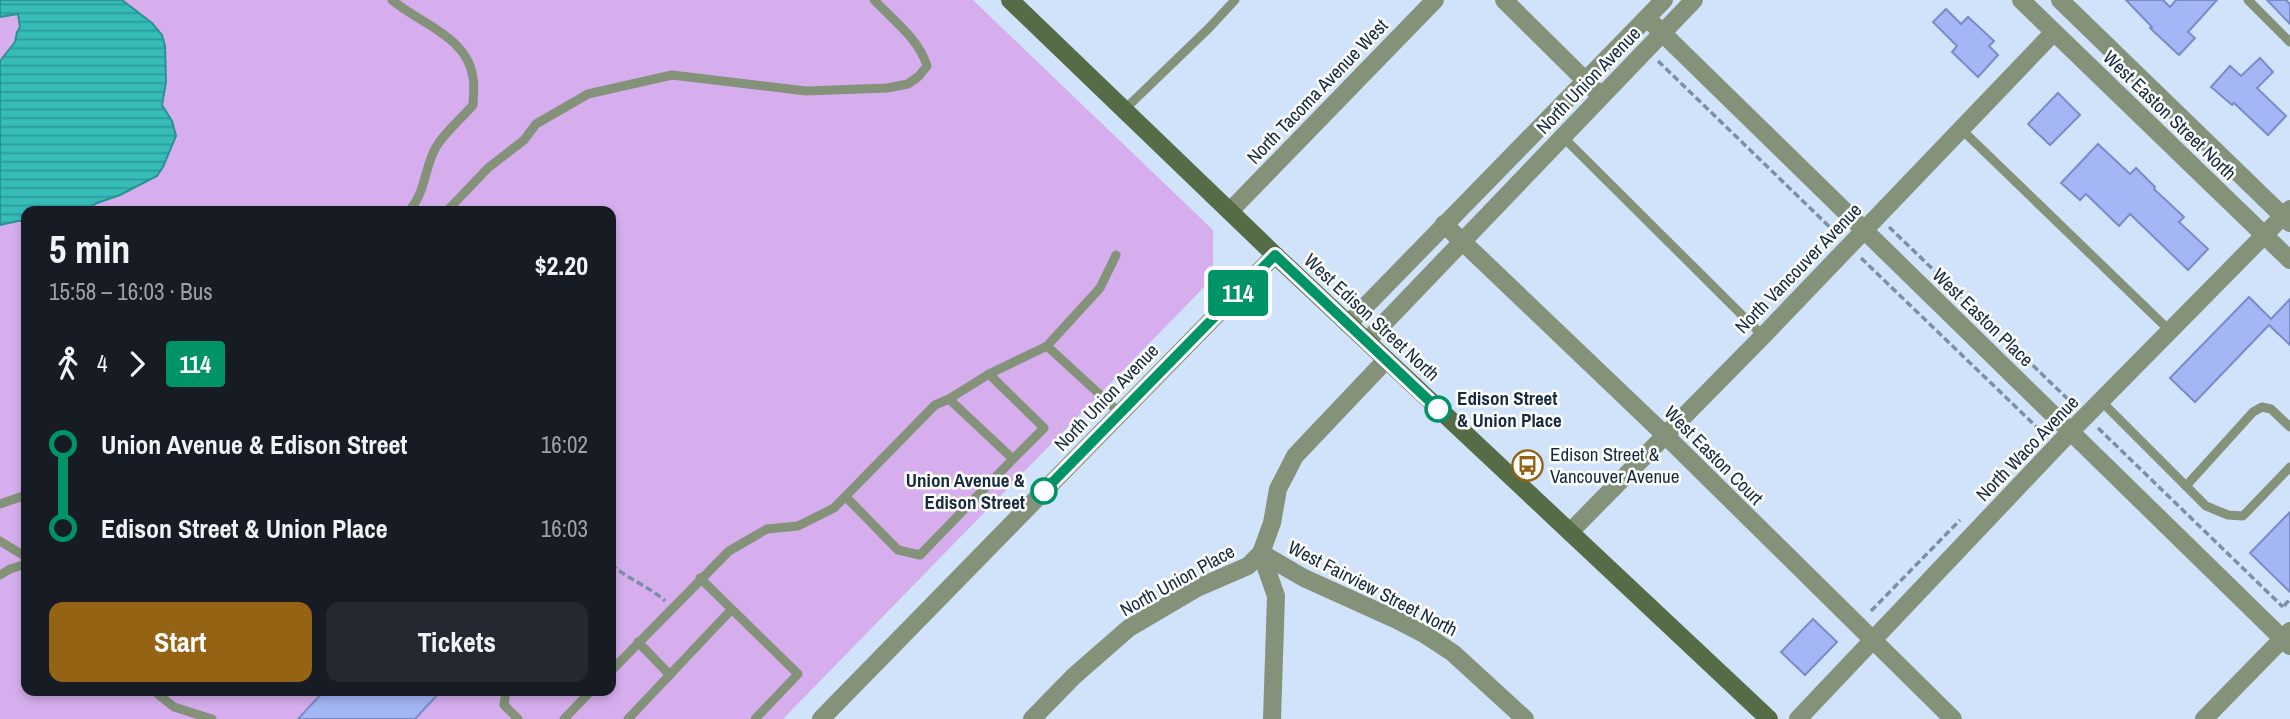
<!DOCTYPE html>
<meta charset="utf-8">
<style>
:root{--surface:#171b24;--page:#242831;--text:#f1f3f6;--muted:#9ea1a6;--accent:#946314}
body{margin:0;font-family:"Archivo Narrow",sans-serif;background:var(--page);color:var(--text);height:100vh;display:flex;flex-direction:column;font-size:26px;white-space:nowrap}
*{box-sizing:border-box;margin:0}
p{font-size:23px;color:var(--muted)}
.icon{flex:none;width:38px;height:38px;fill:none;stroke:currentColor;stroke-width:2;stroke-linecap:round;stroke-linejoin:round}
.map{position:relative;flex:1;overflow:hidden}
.sheet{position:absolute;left:21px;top:206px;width:595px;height:490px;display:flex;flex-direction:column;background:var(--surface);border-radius:14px;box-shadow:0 4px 10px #0003}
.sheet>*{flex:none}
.badge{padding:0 14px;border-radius:5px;font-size:24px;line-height:46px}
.map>.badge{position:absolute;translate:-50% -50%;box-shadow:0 0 0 4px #fff}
.legs{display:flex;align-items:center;gap:10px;height:77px;padding:0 28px;font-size:23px}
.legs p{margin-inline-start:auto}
.headline{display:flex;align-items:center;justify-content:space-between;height:119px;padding:0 28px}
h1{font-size:38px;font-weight:700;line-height:52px}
.primary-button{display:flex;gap:14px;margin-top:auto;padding:14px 28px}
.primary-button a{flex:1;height:80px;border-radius:14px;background:var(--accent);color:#fff;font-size:28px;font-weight:700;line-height:80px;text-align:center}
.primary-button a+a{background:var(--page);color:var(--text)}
ul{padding:0 28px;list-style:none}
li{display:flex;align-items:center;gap:24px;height:84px;font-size:26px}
li i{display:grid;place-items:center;width:10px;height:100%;margin:0 9px;background:currentColor}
li i::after{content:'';width:18px;height:18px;margin:-9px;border:5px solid;border-radius:50%;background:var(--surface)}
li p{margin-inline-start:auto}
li:first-child i{background:linear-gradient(#0000 50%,currentColor 0)}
li:last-child i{background:linear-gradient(currentColor 50%,#0000 0)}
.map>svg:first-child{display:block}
.grass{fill:#d6aeee;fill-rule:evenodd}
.water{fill:url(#water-rules);stroke:#2d9194;stroke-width:2}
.building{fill:#a5b6f6;stroke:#7b8bc7;stroke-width:2}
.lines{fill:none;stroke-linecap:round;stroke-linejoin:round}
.path{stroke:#7c8fa5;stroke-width:3.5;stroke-dasharray:7 3.5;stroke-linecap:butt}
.service{stroke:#839278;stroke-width:9}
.minor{stroke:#839278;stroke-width:18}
.tertiary{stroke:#839278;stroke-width:18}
.secondary{stroke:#566c46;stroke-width:18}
.line-1-casing{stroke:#fff;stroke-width:16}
.line-1{stroke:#009365;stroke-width:10}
.stop-1-dot{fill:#fff;stroke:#009365;stroke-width:3.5}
.labels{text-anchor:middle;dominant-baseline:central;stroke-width:5;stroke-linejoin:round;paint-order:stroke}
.street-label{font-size:19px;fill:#172a3f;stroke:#fff}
.stop-label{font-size:19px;font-weight:bold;fill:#172a3f;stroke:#fff;text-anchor:start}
.poi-label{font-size:19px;fill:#172a3f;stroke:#fff;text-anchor:start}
</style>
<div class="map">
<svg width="2290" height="719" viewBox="0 0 2290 719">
<defs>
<pattern id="water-rules" width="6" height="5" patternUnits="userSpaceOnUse" patternTransform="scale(1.75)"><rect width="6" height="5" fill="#36bdb9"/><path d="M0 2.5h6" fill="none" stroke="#2d9a98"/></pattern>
</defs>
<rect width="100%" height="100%" fill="#d0e3fa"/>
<path class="grass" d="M0,0h973l240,230v48l-430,441h-783zM26,212h585v479h-585z"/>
<path class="water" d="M0,0h122l30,23 10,12 3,11 1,36 -4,23 10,16 4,15 -13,31 -6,9 -37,19 -23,8 -13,9h-58v9h-8l-18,4v-164l15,-19 2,-10 3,-5 -2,-13 -18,3z"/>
<g class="building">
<path d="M2126,0h37l7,7 6,-7h41l-29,32 7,6 -16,17 -29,-27 2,-1z"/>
<path d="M2267,0h19l4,4v20z"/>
<path d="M1946,9l15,15 7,-7 26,24 -5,5 9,9 -20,22 -26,-25 5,-6 -24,-24z"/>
<path d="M2260,58l13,14 -16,16 29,28 -18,19 -34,-32 -2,2 -21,-18 19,-21 11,10z"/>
<path d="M2058,93l22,22 -30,30 -22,-21z"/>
<path d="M2098,144l32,30 6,-6 19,19 -1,2 30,28 -5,5 29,27 -20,21 -58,-56 -11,12 -33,-32 -6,6 -19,-17z"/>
<path d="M2249,297l22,22 19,-20v46l-21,-20 -74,77 -25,-24z"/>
<path d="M2290,512v80l-40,-39z"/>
<path d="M1813,619l24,23 -32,33 -24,-23z"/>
<path d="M324,691h117l-26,28h-117z"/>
</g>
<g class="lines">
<g class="path">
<path d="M1658,61l180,174"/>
<path d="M1889,227l186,179"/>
<path d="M1861,258l184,177"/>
<path d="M2098,428l185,179"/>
<path d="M611,564c16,15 38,22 54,37"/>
<path d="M2284,606l6,-7"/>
<path d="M1871,611l89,-91"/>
</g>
<g class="service">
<path d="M392,0c27,23 76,37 81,78 2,8 0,18 0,27 -12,14 -28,27 -37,42 -12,21 -10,46 -28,65"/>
<path d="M2248,0l42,42"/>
<path d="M1124,110l85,-82 26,-28"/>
<path d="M1961,129l209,202"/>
<path d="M1563,137l200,199"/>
<path d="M446,212l42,-44 36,-28 12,-16 52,-30 84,-19 134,16 81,-3 21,-4 11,-8 8,-10c-8,-27 -34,-46 -53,-66"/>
<path d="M1047,346l53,-58 16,-33"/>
<path d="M949,399l64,60 31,-31 -55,-54"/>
<path d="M2101,401l105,105 22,9 15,1 47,-49"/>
<path d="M2186,486l67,-74 9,-5 9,2 19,18"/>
<path d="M846,497l52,53 22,5 93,-96"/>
<path d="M0,504l26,-9"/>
<path d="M0,541l26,16"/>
<path d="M0,575l10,-6 16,-5"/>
<path d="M700,578l98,96 -43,45"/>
<path d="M638,642l32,33"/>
<path d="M611,671l118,-120 38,-22 31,-3 36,-18 101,-103 14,-6 40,-25 58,-28 73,67"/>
<path d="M154,691l20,16 38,12"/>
<path d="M506,691l-2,14 14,14"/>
<path d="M564,719l27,-28"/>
<path d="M628,719l103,-109"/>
</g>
<g class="minor">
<path d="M1504,0l97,96"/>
<path d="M2021,0l269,260"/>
<path d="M2060,0l230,223"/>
<path d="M1647,18l643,628"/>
<path d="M1230,211l205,-211"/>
<path d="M1444,224l221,211 288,284"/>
<path d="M1570,532l193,-196 291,-304"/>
<path d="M1261,553l43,25 93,42 27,14 29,19 72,66"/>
<path d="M1261,553l15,43 -4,123"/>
<path d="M1032,719l42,-43 55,-48 68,-40 51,-22 13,-13 11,-30 6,-34 17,-33 91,-96"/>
<path d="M1798,719l273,-288 219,-222"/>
<path d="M2204,719l86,-88"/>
</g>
<g class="tertiary">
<path d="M1348,324l316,-324"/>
<path d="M1367,341l327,-341"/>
<path d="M821,719l454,-464"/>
</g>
<path class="secondary" d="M1010,0l265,255 494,464"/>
</g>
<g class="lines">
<defs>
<path id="line-1" d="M1044,491l231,-236 163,154"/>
</defs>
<use href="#line-1" class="line-1-casing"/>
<use href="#line-1" class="line-1"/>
</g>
<defs>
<symbol id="bus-ring" viewBox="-11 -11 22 22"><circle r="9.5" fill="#fff" stroke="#946314" stroke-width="1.5"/><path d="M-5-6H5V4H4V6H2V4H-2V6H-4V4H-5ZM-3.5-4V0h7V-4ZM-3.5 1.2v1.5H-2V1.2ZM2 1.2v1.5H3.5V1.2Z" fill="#946314"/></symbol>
</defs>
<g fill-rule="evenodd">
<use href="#bus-ring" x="1510" y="448" width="35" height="35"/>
</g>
<g class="stop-1-dot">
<circle cx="1438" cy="409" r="12"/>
<circle cx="1044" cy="491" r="12"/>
</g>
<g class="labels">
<g class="street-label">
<text transform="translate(1588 80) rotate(-46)">North Union Avenue</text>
<text transform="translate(1317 91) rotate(-46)">North Tacoma Avenue West</text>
<text transform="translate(2170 115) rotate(44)">West Easton Street North</text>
<text transform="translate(1798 268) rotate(-46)">North Vancouver Avenue</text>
<text transform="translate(1372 317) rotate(43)">West Edison Street North</text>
<text transform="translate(1983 317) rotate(44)">West Easton Place</text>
<text transform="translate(1106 397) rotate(-46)">North Union Avenue</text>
<text transform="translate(2027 448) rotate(-46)">North Waco Avenue</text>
<text transform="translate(1714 455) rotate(45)">West Easton Court</text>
<text transform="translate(1177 580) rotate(-29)">North Union Place</text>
<text transform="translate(1373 588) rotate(27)">West Fairview Street North</text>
</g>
<g class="stop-label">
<text x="1457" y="398">Edison Street<tspan x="1457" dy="22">&amp; Union Place</tspan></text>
<text x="1025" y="480" text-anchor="end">Union Avenue &amp;<tspan x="1025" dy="22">Edison Street</tspan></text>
</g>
<g class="poi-label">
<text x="1550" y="454">Edison Street &amp;<tspan x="1550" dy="22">Vancouver Avenue</tspan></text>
</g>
</g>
</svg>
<b class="badge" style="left:1238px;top:293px;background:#009365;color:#fff">114</b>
<section class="sheet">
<div class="headline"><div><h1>5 min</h1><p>15:58 – 16:03 · Bus</p></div><b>$2.20</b></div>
<div class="legs"><svg class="icon" aria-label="walk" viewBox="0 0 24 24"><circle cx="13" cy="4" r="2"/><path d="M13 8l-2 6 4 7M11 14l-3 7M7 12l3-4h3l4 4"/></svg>4<svg class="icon" aria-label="forward" viewBox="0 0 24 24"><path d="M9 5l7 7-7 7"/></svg><b class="badge" style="background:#009365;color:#fff">114</b></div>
<ul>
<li><i style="color:#009365"></i><b>Union Avenue &amp; Edison Street</b><p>16:02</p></li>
<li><i style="color:#009365"></i><b>Edison Street &amp; Union Place</b><p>16:03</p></li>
</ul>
<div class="primary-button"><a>Start</a><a>Tickets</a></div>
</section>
</div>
